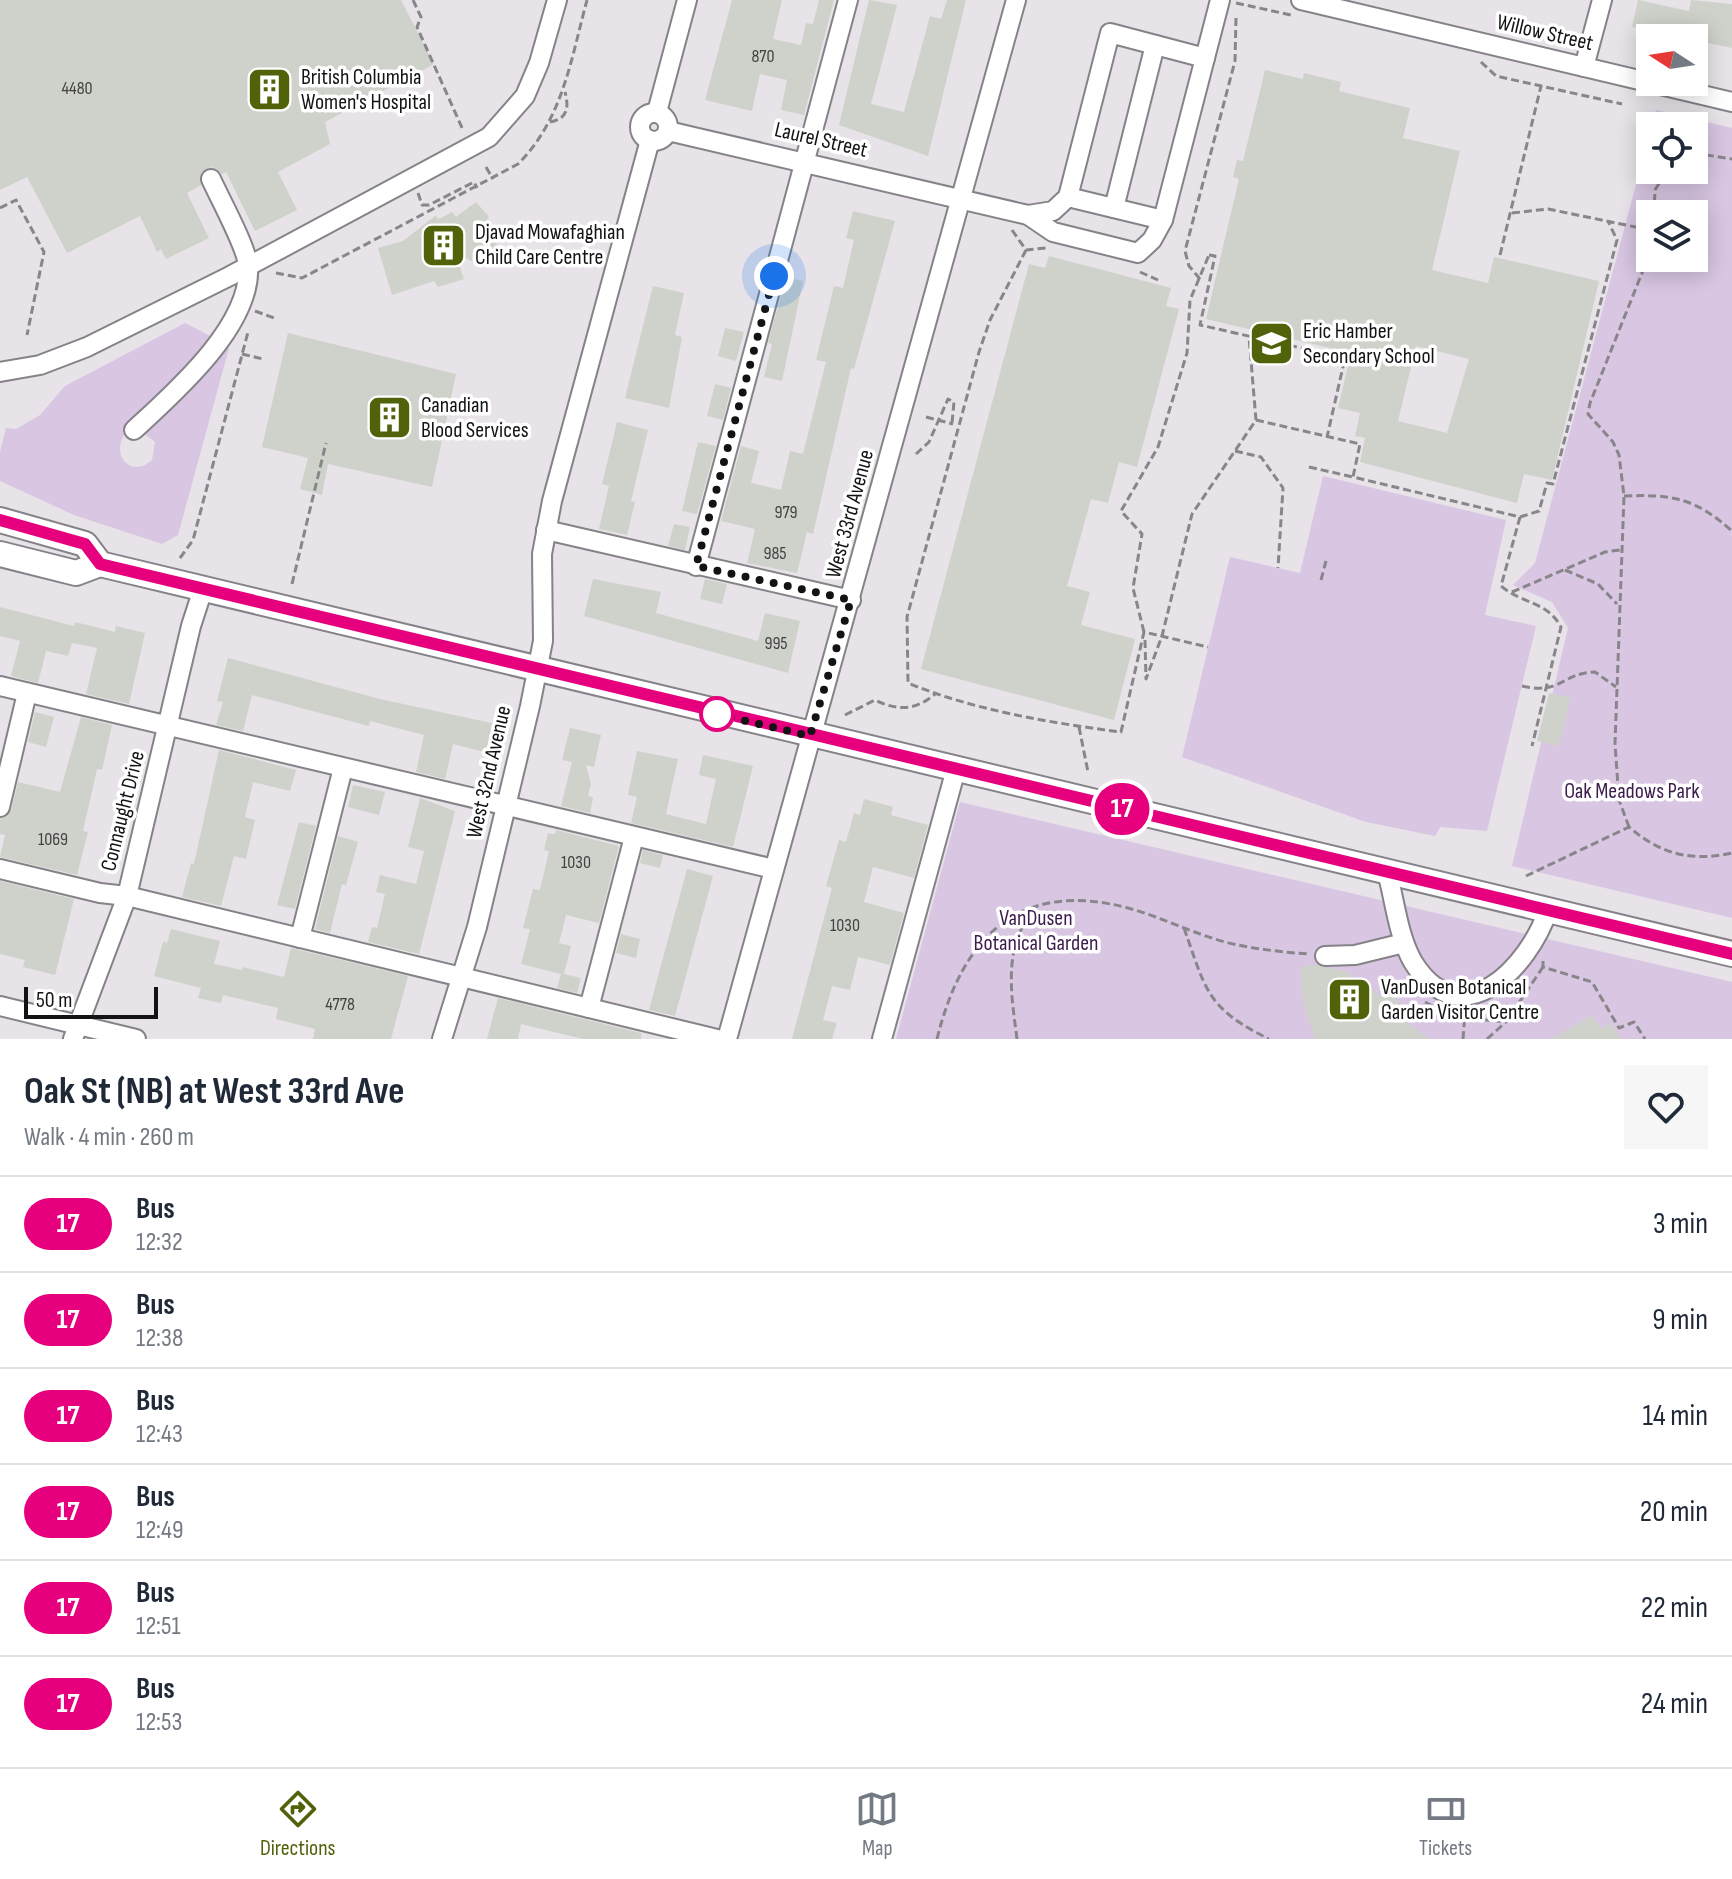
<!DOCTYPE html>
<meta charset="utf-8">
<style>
:root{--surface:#fff;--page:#f6f6f7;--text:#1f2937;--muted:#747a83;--line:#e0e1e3;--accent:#50620a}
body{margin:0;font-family:"Sofia Sans Condensed",sans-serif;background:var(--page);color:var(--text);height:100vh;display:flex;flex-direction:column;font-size:30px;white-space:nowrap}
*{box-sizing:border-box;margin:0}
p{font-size:26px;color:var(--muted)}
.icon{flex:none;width:44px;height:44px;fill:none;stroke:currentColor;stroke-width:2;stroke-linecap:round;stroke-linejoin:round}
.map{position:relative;height:1039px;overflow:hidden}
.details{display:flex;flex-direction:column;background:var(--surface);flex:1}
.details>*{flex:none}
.badge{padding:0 16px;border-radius:26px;font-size:28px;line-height:52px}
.needle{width:52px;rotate:282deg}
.tools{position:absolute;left:1636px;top:24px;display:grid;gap:16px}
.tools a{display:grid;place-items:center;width:72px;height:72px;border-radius:0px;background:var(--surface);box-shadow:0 4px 20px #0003;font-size:40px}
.scale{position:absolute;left:24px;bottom:20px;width:134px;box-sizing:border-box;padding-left:8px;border:4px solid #131214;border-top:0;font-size:22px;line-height:28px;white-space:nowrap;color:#131214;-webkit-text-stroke:6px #fff;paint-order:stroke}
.you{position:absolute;width:40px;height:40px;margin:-20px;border:6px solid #fff;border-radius:50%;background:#1a73e8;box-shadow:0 0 0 12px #1a73e833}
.map>.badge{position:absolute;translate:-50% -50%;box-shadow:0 0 0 4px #fff}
.round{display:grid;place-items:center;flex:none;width:84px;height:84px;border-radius:0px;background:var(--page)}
.overview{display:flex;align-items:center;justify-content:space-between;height:136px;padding:0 24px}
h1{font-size:38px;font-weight:700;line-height:60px}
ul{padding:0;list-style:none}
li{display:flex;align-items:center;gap:24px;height:96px;padding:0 24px;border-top:2px solid var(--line)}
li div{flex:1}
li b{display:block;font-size:30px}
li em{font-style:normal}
li .badge{min-width:88px;font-weight:700;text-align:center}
.tabs{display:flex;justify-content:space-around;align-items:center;height:112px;border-top:2px solid var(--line);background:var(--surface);font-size:22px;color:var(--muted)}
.tabs a{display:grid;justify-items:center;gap:4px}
.tabs .selected{color:var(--accent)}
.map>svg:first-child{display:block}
.green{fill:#d8c6e2;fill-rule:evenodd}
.building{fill:#cfd2cb;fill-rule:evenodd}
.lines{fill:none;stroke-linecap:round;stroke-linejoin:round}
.minor-casing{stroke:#858288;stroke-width:22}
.major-casing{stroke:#858288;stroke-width:28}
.path{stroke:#88868a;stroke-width:3;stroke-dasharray:8 4;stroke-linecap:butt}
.minor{stroke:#fff;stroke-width:18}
.major{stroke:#fff;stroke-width:24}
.line-casing{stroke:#fff;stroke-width:18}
.line{stroke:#e6007e;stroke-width:12}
.walk{stroke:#131214;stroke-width:8;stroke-dasharray:0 14.4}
.stop-dot{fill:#fff;stroke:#e6007e;stroke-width:4}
.labels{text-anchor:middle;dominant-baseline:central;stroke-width:7;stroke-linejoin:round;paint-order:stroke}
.number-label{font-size:18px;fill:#424242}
.street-label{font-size:22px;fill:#131214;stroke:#fff}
.poi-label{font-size:22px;fill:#131214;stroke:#fff;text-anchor:start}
.park-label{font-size:22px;fill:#3c1c4c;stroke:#fff}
</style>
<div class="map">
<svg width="1732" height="1039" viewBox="0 0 1732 1039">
<rect width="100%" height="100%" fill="#e7e3e9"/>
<g class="green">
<path d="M1656,110l76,18v790l-220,-52 56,-238 -16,-26 -39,-17 22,-22 115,-431v38h44v-44h-42zM1650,214h44v44h-44z"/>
<path d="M185,323l31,16 -92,96c-13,22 8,43 28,25l3,-18 -15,-12 85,-85 4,3 -51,187 -16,9 -88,-29 -74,-34v-29l6,-24 10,1 24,-14 25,-29z"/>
<path d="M1323,476l183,44 -21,95 51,11 -49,205 -47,-4 -5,9 -69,-14 -184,-65 48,-200 70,16z"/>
<path d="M960,802l772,180v57h-836z"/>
</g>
<g class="building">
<path d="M0,0h401l33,64 -109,58 5,22 -52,28 19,38 -42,21 -29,-59 -4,2 -11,-7 -10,6v12l-14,8 22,45 -43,21 -5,-10 -4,3 -17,-36 -73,37 -40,-76 -27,13z"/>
<path d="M732,0h50l-9,39 28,6 5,-22 7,1 6,-24h15l-30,115 -23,-5 6,-30 -27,-6 -8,37 -47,-11z"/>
<path d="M869,0l28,5 -26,99 33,8 26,-96 11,3 6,-19h19l-38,156 -89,-31z"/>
<path d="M1638,0l51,11 2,-11 41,4v44l-100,-21z"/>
<path d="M1265,70l38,9 1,-6 37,9 -2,9 71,17 -7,30 57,13 -28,119 56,13 6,-26 105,24 -47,199 -28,-6 -7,29 -157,-41 5,-24 -10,-2 5,-23 -22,-5 13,-55 -145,-34 33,-140 -6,-2 4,-17 6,1zM1416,346l53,13 -22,74 -49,-12z"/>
<path d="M476,202l13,15 -2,3 13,32 -18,14 -27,-13 9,26 -26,8 -4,-6 -42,14 -14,-47 25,-7 32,-25 4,3 13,-7 4,5z"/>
<path d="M853,211l42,10 -41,148 -3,-1 -38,166 -6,-2 -10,41 -50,-10 8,-34 -34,-8 20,-75 18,5 -8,32 30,7 9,-39 13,3 23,-92 -10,-2 8,-33 10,-41 9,2 11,-48 -8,-2z"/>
<path d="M1049,256l122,32 -5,18 13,3 -42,158 -18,-5 -11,41 -17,-4 -24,87 23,6 -9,33 54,14 -21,81 -193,-51 108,-405 16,4z"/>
<path d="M786,277l17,4 -21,100 -18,-4 8,-33 -4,-1z"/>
<path d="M653,286l31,7 -9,42 7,2 -13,71 -44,-10z"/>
<path d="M725,328l19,4 -8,29 -18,-5z"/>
<path d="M288,333l168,41 -24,113 -104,-23 -6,31 -22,-6 8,-31 -46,-11z"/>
<path d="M715,384l16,4 -8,32 -16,-4z"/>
<path d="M617,422l31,8 -17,71 4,1 -8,33 -28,-6 10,-43 -7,-2z"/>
<path d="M698,442l18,4 -19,68 -15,-3z"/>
<path d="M674,524l16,3 -5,23 -17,-4z"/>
<path d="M593,579l68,13 -5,21 102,28 7,-28 35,8 -12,52 -204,-57z"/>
<path d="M705,579l22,5 -5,20 -22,-5z"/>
<path d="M0,607l74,19 1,-4 40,10 1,-6 29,7 -16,71 -43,-10 11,-46 -25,-5 -4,13 -22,-5 -8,32 -27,-7 9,-35 -20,-5z"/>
<path d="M228,658l152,41 116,25 -7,29 -36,-9 -8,35 -29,-7 8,-37 -54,-14 -1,5 -117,-31 -9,36 -27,-6 7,-23 -6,-1z"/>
<path d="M1549,693l22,5 -12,48 -22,-5z"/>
<path d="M35,712l19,5 -8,30 -18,-5z"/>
<path d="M81,717l31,8 -10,45 -5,-1 -14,62 5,1 -11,43 -77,-18 5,-22 -5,-1v-15l11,-9 7,-28 42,10z"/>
<path d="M570,728l31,7 -7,32 -8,-2 5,19 -3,11 5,3 -3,15 -29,-7 11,-44 -10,-2z"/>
<path d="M219,750l77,20 -6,21 -37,-9 -8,35 10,3 -9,39 -12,-3 -13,50 -39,-9 9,-34 3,1z"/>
<path d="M637,751l41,8 -12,55 40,10 10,-45 -17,-4 4,-20 50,11 -20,81 -102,-24 6,-26 -9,-2z"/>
<path d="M353,785l32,7 -6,23 -31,-8z"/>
<path d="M420,798l35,13 -36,143 -51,-12 4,-15 5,1 8,-34 -9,-2 4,-17 36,9 8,-33 -16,-4z"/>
<path d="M864,799l29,8 -2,8 37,10 -14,53 -41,-11 -9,35 40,11 -14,52 -32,-8 -8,33 -18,-4 -9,34 14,3 -5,16h-40l40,-151 -6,-2 13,-46 7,2 8,-29 6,2z"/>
<path d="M299,822l17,4 -21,83 -18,-4z"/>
<path d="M556,830l63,16 -20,77 -33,-8 -7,28 12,3 -7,28 17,4 -4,15 -20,-5 4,-14 -40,-10 9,-35 -7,-1 10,-39 7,1 9,-39 -5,-1 4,-17 7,1z"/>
<path d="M338,836l20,6 -12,43 -4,-1 -12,49 -15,-4z"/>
<path d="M643,850l20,5 -3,13 -20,-5z"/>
<path d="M687,869l26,7 -38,140 -26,-6z"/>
<path d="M0,881l74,18 -19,76 -32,-8 2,-7 -25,-6z"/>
<path d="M171,929l49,12 -6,23 28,6v-3l42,10 7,-29 117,28 -17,63h-78l2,-10 -39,-10 2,-11 -55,-13 -2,8 -23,-5 3,-10 -47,-12 9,-34 4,1z"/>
<path d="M621,934l19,5 -4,19 -20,-5z"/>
<path d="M1318,965l27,6 37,26 9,-9 19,37 20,14h-115l-12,-36 -3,-37z"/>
<path d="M498,998l143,35v6h-58l-62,-15 -3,15h-31z"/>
<path d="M1592,1015l9,14 10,-6 10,16h-70z"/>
</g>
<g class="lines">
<defs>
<g id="minor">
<path d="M1301,0l431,102"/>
<path d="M1584,67l18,-67"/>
<path d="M657,112l30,-112"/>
<circle cx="654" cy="127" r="14"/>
<path d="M668,131l360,84 25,-4 15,-14 42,-164 95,25"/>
<path d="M1068,197l95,23 57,-220"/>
<path d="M1114,208l41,-163"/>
<path d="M1028,215l25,17 85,21 14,-13 11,-20"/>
<path d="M0,372l40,-7 47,-18 143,-71 259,-139 36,-41 14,-33 18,-63"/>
<path d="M134,430c39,-36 119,-105 114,-165 -2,-19 -28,-66 -37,-86"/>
<path d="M546,530l305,70"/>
<path d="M696,566l152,-566"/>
<path d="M0,686l774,183"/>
<path d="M0,807l27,-114"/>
<path d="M0,869l100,24 27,3 590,143"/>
<path d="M1387,872c8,29 11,64 26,90 48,77 116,5 135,-52"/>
<path d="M300,938l43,-170"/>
<path d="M1325,956l30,-1 49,-12"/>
<path d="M0,1006l136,33"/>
<path d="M589,1008l45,-171"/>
<path d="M73,1039l54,-143 64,-270 12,-37"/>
<path d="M442,1039l35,-112 53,-221 13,-65 -1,-87 10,-53 98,-361"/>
<path d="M727,1039l289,-1039"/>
<path d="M882,1039l74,-270"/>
</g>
<g id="major">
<path d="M0,520l85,24 15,20"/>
<path d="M0,554l76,19 24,-9 1632,390"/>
</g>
</defs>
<use href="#minor" class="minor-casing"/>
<use href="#major" class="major-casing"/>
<g class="path">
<path d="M413,0l8,17 -4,10 46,103"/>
<path d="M1236,3l55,12"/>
<path d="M1481,62l15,14 126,28"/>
<path d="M1682,118l1,8"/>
<path d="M550,122c18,-3 19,-15 15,-30"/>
<path d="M1694,153l38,6"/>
<path d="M486,167l7,12"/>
<path d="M418,193l4,12h7l45,-23 3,6"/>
<path d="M0,208l16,-8 28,52 -17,83"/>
<path d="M1512,213l36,-4 102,21"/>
<path d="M1654,214l1,-24 12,-20"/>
<path d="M1012,230l14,20 20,-2"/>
<path d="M1026,250l-36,70 -11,32 -72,265 1,66c65,27 143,40 213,49l23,-100 64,15"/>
<path d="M1209,255l6,1 -15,69 145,33 -18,79"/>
<path d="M1500,255l41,-169"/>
<path d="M1140,272l18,8"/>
<path d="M276,273l26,5 216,-114c45,-45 53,-105 69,-164"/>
<path d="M1200,279l-11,-13 -4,-15 50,-190 1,-43"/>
<path d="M255,311l19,7"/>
<path d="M242,354l21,5"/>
<path d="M926,417l27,7"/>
<path d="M1256,420l104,24 -7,33 167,40 -19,69c21,18 46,15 60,41l-29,119"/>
<path d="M1235,451l26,6 22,31 -5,80"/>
<path d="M916,454l13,-12 19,-43 6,3 -2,21"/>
<path d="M1309,467l44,10"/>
<path d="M1624,496c48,-2 71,2 108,35"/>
<path d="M1520,517l19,-6 8,-28 6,1 64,-244 -9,-19"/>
<path d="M180,558l13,-18 55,-208"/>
<path d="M1565,570l33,14 19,20"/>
<path d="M1321,580l5,-19"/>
<path d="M292,584l34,-141"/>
<path d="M1512,592l93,-40 15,-2"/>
<path d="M1144,632l-11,-44 9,-54 -21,-23 37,-64 29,-94 3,-53 19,-45"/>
<path d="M1145,640l1,39 16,-43 30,-122 64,-94 -7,-83"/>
<path d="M1522,686c40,9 39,-13 73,-14l21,15"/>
<path d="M845,715l30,-15c23,11 40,11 60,-6"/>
<path d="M1079,727l9,45"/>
<path d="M1629,827l-10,-27 -4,-56 9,-248 -5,-41 -6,-13 -25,-28 2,-11 60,-150"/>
<path d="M1526,876l103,-49c31,27 62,35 103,26"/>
<path d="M1184,928c22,62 22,80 85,111"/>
<path d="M1543,961v6l49,15 27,46 15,-6 11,17"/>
<path d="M1425,1002l25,14 56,6"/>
<path d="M937,1039c25,-102 82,-160 191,-131 33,9 64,25 97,34 28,7 56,10 84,12"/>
<path d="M1017,1039c-6,-47 -15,-95 20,-133"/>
<path d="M1463,1039l2,-28"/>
<path d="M1487,1039l19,-17 37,-55"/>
</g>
<use href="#minor" class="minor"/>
<use href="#major" class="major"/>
</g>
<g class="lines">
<defs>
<path id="line" d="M0,520l85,24 15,20 1632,390"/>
</defs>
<use href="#line" class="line-casing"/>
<use href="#line" class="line"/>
<path class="walk" d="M717,714l93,22 41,-136 -155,-34 78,-290"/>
</g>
<defs>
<symbol id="building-square" viewBox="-11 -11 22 22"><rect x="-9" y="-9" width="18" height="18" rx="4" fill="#50620a" stroke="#fff"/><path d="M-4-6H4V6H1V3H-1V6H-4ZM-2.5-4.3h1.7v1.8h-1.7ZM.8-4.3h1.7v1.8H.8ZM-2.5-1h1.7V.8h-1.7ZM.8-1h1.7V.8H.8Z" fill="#fff"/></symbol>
<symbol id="school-square" viewBox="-11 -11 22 22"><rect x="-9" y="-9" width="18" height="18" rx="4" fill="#50620a" stroke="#fff"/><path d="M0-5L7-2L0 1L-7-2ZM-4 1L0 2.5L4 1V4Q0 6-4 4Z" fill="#fff"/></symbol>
</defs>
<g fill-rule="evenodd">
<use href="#building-square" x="244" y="64" width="51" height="51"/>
<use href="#building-square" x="418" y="220" width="51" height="51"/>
<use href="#school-square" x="1246" y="318" width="51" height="51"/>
<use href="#building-square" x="364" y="392" width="51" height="51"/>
<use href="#building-square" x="1324" y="974" width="51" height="51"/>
</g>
<circle class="stop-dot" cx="717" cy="714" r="16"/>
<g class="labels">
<g class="number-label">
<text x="763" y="56">870</text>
<text x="77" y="88">4480</text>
<text x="786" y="512">979</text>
<text x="775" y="553">985</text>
<text x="776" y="643">995</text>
<text x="53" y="839">1069</text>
<text x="576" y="862">1030</text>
<text x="845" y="925">1030</text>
<text x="340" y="1004">4778</text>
</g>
<g class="street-label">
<text transform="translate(1545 33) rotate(13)">Willow Street</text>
<text transform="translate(821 140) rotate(13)">Laurel Street</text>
<text transform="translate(850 514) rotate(-75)">West 33rd Avenue</text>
<text transform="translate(489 772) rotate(-77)">West 32nd Avenue</text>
<text transform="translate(123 811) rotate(-76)">Connaught Drive</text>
</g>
<g class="poi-label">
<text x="301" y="77">British Columbia<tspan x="301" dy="25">Women's Hospital</tspan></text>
<text x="475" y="232">Djavad Mowafaghian<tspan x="475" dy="25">Child Care Centre</tspan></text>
<text x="1303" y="331">Eric Hamber<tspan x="1303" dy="25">Secondary School</tspan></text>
<text x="421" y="405">Canadian<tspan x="421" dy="25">Blood Services</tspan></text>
<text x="1381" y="987">VanDusen Botanical<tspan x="1381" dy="25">Garden Visitor Centre</tspan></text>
</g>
<g class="park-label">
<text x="1632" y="791">Oak Meadows Park</text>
<text x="1036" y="918">VanDusen<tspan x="1036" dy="25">Botanical Garden</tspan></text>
</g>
</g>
</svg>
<div class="tools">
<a><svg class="needle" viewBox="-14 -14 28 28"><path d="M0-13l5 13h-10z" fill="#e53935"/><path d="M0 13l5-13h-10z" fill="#747a83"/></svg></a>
<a><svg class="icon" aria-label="locate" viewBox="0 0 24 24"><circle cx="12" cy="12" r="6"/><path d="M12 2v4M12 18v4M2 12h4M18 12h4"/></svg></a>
<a><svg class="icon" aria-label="layers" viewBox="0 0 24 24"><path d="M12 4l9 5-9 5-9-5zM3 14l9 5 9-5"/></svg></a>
</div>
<div class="scale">50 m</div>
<div class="you" style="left:774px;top:276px"></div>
<b class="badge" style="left:1122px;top:809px;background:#e6007e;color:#fff">17</b>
</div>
<section class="details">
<div class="overview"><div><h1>Oak St (NB) at West 33rd Ave</h1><p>Walk · 4 min · 260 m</p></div><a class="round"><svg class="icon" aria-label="heart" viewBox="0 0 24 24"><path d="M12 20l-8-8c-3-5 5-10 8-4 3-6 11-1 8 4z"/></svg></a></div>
<ul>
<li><span class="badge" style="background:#e6007e;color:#fff">17</span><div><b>Bus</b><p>12:32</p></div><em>3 min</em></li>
<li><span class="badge" style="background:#e6007e;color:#fff">17</span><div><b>Bus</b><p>12:38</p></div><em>9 min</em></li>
<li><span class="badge" style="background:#e6007e;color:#fff">17</span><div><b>Bus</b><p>12:43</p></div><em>14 min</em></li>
<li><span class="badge" style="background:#e6007e;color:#fff">17</span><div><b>Bus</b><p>12:49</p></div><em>20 min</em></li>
<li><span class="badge" style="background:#e6007e;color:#fff">17</span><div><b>Bus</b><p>12:51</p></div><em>22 min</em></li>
<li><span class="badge" style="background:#e6007e;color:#fff">17</span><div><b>Bus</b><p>12:53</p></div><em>24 min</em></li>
</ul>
</section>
<nav class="tabs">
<a class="selected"><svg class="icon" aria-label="directions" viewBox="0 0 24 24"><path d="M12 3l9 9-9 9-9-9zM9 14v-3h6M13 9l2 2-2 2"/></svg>Directions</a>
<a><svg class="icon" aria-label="map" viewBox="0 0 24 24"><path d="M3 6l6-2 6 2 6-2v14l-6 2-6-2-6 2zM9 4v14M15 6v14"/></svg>Map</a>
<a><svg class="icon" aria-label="tickets" viewBox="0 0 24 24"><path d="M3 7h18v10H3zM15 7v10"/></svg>Tickets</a>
</nav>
